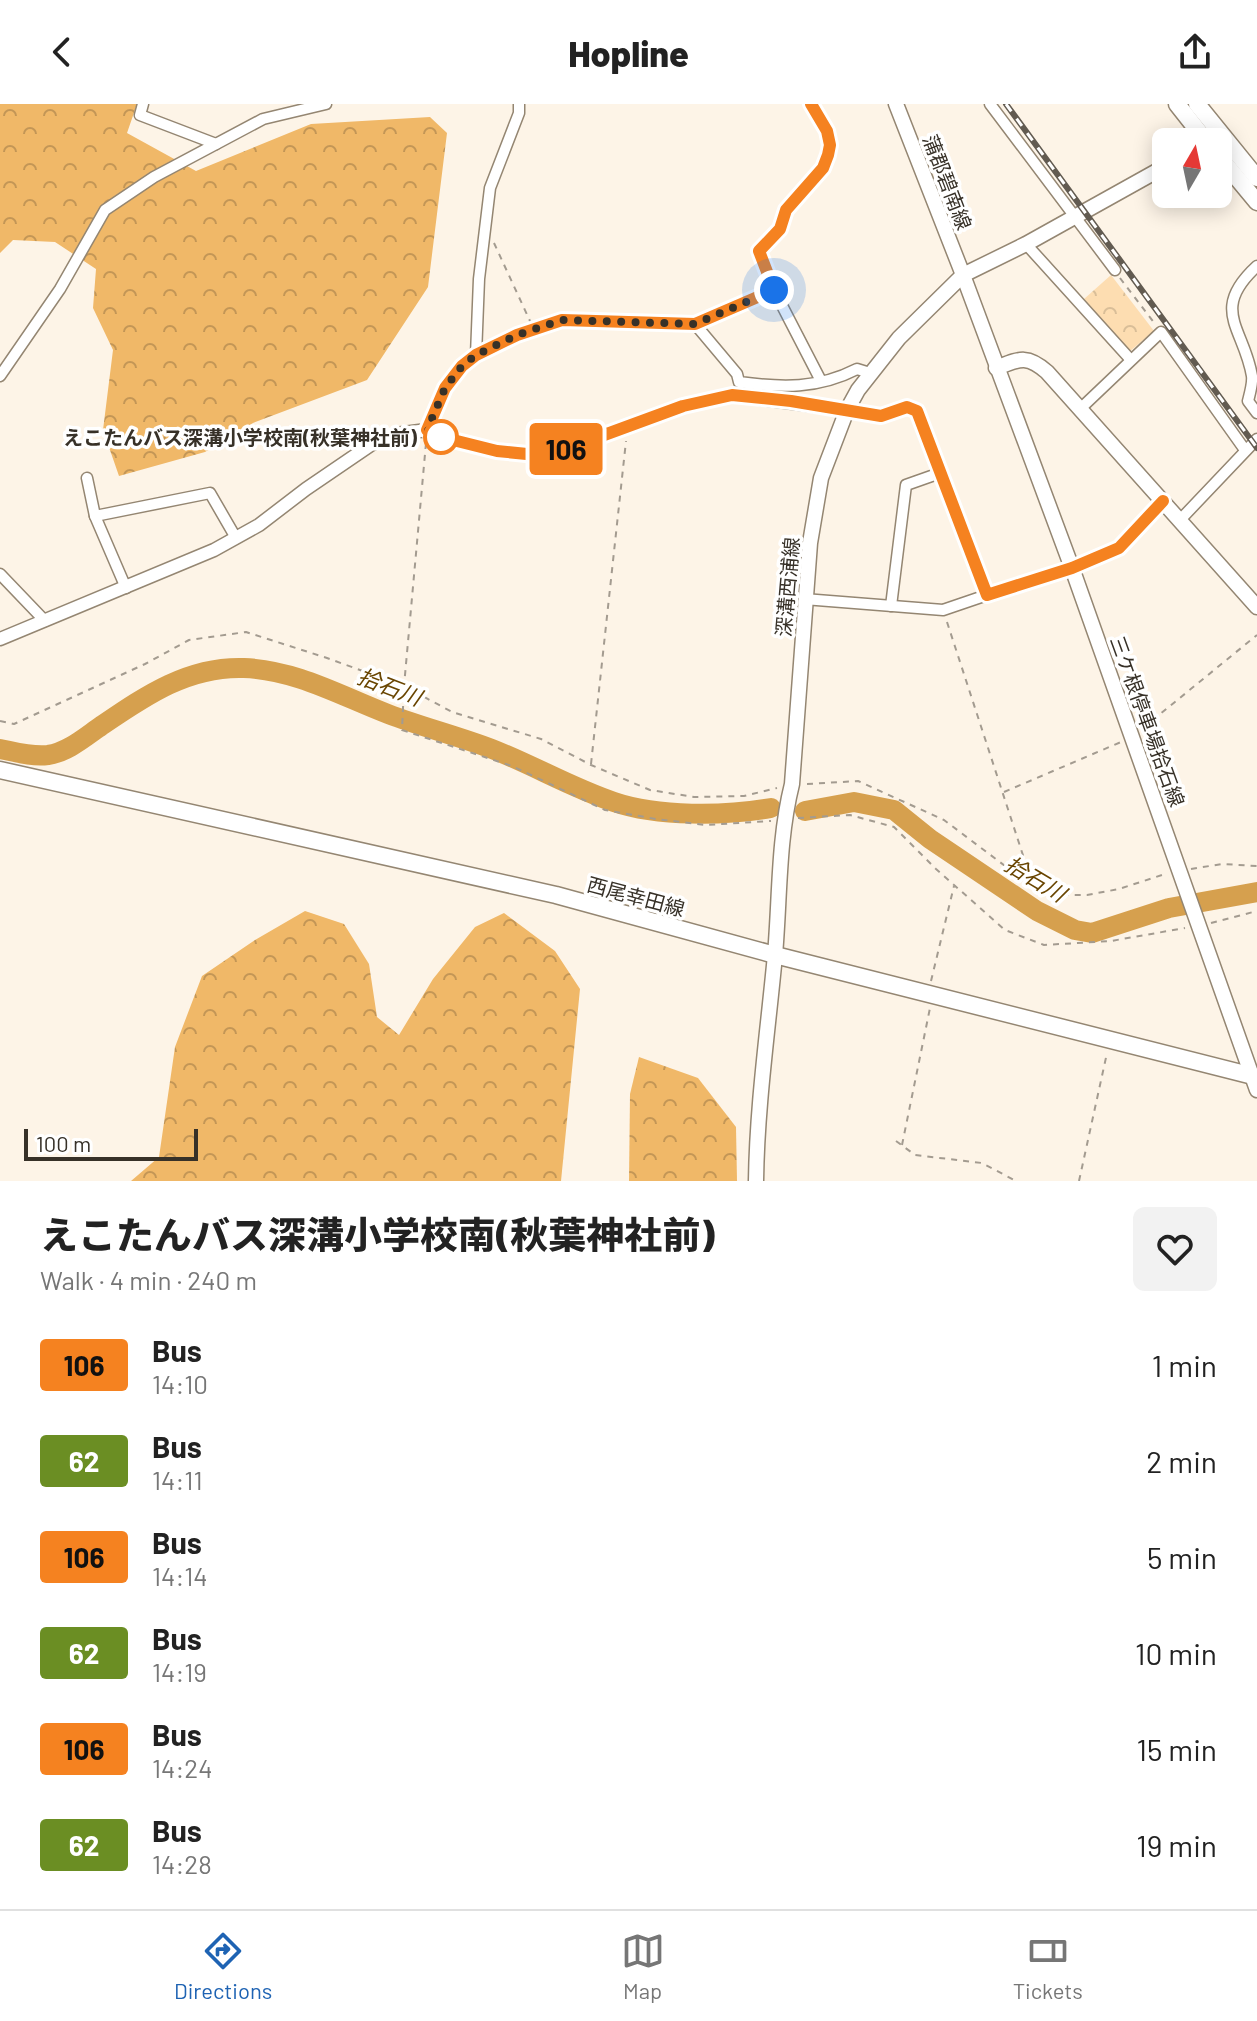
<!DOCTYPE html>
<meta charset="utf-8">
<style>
:root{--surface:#fff;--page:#f2f2f2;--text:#222;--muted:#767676;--line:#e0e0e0;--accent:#1e63b3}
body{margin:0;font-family:Barlow,"Noto Sans JP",sans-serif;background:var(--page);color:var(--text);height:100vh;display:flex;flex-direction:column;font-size:30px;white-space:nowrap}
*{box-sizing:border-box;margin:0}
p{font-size:26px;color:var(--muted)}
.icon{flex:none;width:44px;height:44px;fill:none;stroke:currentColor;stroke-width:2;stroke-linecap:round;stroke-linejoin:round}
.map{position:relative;height:1077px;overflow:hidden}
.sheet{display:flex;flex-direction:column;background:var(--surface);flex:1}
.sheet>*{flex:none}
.badge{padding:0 16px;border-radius:6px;font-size:28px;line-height:52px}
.needle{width:52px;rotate:9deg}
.buttons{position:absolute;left:1152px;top:24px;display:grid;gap:16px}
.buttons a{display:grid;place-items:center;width:80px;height:80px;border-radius:12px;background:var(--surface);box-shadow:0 4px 20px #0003;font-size:40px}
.scale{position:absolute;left:24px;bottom:20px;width:174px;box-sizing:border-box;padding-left:8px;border:4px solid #373128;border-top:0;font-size:22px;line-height:28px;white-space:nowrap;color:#373128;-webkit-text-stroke:6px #fff;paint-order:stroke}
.you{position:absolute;width:40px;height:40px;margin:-20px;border:6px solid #fff;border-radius:50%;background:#1a73e8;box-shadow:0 0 0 12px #1a73e833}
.map>.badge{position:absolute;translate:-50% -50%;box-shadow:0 0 0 4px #fff}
.round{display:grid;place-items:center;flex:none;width:84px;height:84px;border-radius:12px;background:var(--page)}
.head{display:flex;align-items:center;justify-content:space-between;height:136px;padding:0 40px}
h1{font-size:38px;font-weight:800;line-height:60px}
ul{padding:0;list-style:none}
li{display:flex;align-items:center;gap:24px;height:96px;padding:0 40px}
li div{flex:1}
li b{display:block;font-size:30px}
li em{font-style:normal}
li .badge{min-width:88px;font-weight:700;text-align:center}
header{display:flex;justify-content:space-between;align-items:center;height:104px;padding:0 40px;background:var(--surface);font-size:36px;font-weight:800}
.tab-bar{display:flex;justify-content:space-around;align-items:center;height:112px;border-top:2px solid var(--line);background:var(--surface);font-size:22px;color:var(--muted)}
.tab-bar a{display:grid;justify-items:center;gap:4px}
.tab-bar .active{color:var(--accent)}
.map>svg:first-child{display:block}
.forest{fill:url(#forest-crowns)}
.park{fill:url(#park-crowns)}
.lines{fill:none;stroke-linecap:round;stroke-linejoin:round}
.river{stroke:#d6a04e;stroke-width:20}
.service-casing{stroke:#948672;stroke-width:8}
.minor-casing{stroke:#948672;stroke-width:13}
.tertiary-casing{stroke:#948672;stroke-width:15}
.secondary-casing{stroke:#948672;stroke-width:17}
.primary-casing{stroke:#948672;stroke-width:19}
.trunk-casing{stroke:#948672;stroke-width:19}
.path{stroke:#a39b90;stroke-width:2;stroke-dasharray:6 6;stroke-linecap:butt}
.service{stroke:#fff;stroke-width:5}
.minor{stroke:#fff;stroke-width:10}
.tertiary{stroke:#fff;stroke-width:12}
.secondary{stroke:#fff;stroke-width:14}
.primary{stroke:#fff;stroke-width:16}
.trunk{stroke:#fff;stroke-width:16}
.rail-casing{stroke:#625b51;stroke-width:6}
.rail{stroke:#fff;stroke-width:3;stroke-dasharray:9;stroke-linecap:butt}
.line-casing{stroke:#fff;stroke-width:18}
.line{stroke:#f58220;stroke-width:12}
.walk{stroke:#373128;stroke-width:8;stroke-dasharray:0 14.4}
.stop-dot{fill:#fff;stroke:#f58220;stroke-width:4}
.labels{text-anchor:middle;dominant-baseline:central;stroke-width:7;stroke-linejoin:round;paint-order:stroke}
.street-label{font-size:20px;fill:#373128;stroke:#fff}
.stop-label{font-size:20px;font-weight:bold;fill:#373128;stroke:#fff;text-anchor:end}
.water-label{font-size:22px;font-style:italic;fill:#694501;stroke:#fff}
</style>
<header><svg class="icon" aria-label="back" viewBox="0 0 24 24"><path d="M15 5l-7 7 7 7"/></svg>Hopline<svg class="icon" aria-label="share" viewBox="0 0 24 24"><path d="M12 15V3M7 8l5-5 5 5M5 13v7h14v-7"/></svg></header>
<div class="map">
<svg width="1257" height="1077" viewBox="0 0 1257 1077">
<defs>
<pattern id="forest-crowns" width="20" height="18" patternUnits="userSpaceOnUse" patternTransform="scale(2)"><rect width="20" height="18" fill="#f0b868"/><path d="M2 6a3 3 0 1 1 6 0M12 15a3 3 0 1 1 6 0" fill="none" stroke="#c39656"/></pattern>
<pattern id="park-crowns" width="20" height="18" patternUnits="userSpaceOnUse" patternTransform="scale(2)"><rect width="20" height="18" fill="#fdddb1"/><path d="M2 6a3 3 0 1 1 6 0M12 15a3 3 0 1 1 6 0" fill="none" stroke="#d9be98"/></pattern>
</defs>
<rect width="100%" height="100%" fill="#fdf4e7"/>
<g class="forest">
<path d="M0,0h137l-10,29 69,38 115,-47 119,-7 17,16 -19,154 -61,93 -114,43 -48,29 -86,24 -16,-46 10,-80 -20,-42 3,-39 -41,-27 -42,-2 -13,13z"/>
<path d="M305,807l39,13 25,40 8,53 22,18 34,-56 42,-52 29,-14 51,38 25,38 -19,192h-430l28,-24 16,-110 27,-71 53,-36z"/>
<path d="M639,953l59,21 38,49 1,54h-108l1,-87z"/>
</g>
<path class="park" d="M1111,171l43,56 -25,21 -45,-53z"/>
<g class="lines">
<g class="river">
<path d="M0,645c15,3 32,8 48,6 20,-3 37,-18 53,-29 44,-30 87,-60 143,-58 52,2 97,28 144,46 34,13 70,22 104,35 41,16 80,39 122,53 44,15 111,14 157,6"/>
<path d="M805,707l49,-9 40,8 36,29 107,72 38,19 17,3 77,-25 88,-16"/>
</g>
<defs>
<path id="service" d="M759,146l21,-21 6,-19 37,-42 5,-13 2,-10 -3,-14 -16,-27"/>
<g id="minor">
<path d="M143,0l-3,11 76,29"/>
<path d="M990,0l125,166"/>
<path d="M1026,140l104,115"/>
<path d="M1257,162c-48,44 -13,62 -5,110 1,7 -2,17 -4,25l9,12"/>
<path d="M774,186l47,91"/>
<path d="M695,220l42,50 2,8c43,6 79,7 118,-13l13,4"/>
<path d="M476,251l3,-76 11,-91 29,-75v-9"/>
<path d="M0,272l60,-87 45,-79 49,-33 109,-58 63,-15"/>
<path d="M847,306l34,6 26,-9 10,4 70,184 85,-27 47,-20 44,-47"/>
<path d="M1079,306l82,-78 84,118"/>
<path d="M427,326l18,-42 17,-22 14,-11 41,-20 45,-15 133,4 79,-34 -15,-39"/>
<path d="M87,374l8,38 31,72"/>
<path d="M95,412l115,-23 26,45"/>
<path d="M1180,416l77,-81"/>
<path d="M0,470l45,47"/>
<path d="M804,495l139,11 44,-15"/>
<path d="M891,502l15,-121 34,-12"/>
</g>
<path id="tertiary" d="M0,535l214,-89 45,-25 47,-36 66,-45 24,-10 31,-4 14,7 56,14 50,5 136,-50 49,-11 115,15"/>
<g id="secondary">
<path d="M896,0l67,171 109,293 185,522"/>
<path d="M996,264c23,-9 31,-14 51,4l210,235"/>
<path d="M756,1077c1,-76 12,-151 19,-226 5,-57 3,-115 17,-171l18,-241 11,-65 26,-68 11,-20 41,-52 64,-63 63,-31 140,-78"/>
</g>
<path id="primary" d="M0,666l556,125 219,60 482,122"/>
<g id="trunk">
<path d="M1177,0l30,38"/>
<path d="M1197,0l60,74"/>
<path d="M1218,51l39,47"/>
</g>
</defs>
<use href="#service" class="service-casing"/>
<use href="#minor" class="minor-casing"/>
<use href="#tertiary" class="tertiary-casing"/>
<use href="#secondary" class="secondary-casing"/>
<use href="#primary" class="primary-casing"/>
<use href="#trunk" class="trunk-casing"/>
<g class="path">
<path d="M494,139l36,78"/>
<path d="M1120,174l35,46"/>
<path d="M426,339l-22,243 -2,44 110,36 93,44 51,9 50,6 65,-4"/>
<path d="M947,518l86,264"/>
<path d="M0,617l14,3 131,-60 44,-24 57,-8 81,26 77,28 48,26 89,27 50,26 59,25 44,7 50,-1 33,-8"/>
<path d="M1143,624l114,-93"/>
<path d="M591,660l35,-323"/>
<path d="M807,680l51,-3 86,39 89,67 23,8h31l32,-6 46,-15"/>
<path d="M1004,688l117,-50"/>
<path d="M798,714l52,-3 44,12 42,42 69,61 39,15 67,-4 74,-13"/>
<path d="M1191,765l31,-5 35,2"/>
<path d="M1211,819l46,-12"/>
<path d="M931,877l23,-95"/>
<path d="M896,1037l19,14 67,8 34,18"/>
<path d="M902,1041l28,-137"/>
<path d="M1079,1077l28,-128"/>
</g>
<use href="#service" class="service"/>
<use href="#minor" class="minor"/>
<use href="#tertiary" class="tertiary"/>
<use href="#secondary" class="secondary"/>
<use href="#primary" class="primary"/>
<use href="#trunk" class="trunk"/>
<defs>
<path id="rail" d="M1006,0l251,344"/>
</defs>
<use href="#rail" class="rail-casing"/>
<use href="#rail" class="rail"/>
</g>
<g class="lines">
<defs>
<path id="line" d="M811,0l16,27 3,14 -2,10 -5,13 -37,42 -6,19 -21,22 15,39 -79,34 -133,-4 -45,15 -41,20 -14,11 -17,22 -18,42 14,7 56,14 50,5 136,-50 49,-11 59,6 90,15 26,-9 10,4 70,184 85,-27 47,-20 44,-47"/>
</defs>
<use href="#line" class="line-casing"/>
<use href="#line" class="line"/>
<path class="walk" d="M441,333l-14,-7 18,-42 17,-22 14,-11 41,-20 45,-15 133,4 79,-34"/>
</g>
<circle class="stop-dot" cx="441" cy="333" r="16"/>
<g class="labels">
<g class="street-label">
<text transform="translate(948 78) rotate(69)">蒲郡碧南線</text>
<text transform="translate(787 483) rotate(-85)">深溝西浦線</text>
<text transform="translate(1148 617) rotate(70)">三ケ根停車場拾石線</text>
<text transform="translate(636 792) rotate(15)">西尾幸田線</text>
</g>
<g class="stop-label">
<text x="417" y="333">えこたんバス深溝小学校南(秋葉神社前)</text>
</g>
<g class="water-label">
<text transform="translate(390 582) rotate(21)">拾石川</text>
<text transform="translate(1036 774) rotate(31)">拾石川</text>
</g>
</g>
</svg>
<div class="buttons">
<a><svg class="needle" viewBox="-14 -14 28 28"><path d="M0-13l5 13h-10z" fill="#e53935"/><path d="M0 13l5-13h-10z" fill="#767676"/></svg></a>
</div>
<div class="scale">100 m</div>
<div class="you" style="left:774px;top:186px"></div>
<b class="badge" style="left:566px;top:345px;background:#f58220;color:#111">106</b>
</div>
<section class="sheet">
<div class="head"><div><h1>えこたんバス深溝小学校南(秋葉神社前)</h1><p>Walk · 4 min · 240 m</p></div><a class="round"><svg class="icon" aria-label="heart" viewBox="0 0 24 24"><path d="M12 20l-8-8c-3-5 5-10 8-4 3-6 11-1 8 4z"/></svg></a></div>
<ul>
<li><span class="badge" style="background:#f58220;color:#111">106</span><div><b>Bus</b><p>14:10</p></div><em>1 min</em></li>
<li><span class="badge" style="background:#6b8e23;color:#fff">62</span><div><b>Bus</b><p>14:11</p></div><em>2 min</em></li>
<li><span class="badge" style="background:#f58220;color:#111">106</span><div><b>Bus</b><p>14:14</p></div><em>5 min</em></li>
<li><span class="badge" style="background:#6b8e23;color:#fff">62</span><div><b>Bus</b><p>14:19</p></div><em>10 min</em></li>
<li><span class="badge" style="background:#f58220;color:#111">106</span><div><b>Bus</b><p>14:24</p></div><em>15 min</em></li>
<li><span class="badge" style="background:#6b8e23;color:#fff">62</span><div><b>Bus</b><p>14:28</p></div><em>19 min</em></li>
</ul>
</section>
<nav class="tab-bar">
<a class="active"><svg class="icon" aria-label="directions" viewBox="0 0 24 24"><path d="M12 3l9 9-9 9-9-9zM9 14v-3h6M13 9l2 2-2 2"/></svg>Directions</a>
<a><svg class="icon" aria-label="map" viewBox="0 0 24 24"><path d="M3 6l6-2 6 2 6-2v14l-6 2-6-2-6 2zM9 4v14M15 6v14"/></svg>Map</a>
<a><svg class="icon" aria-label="tickets" viewBox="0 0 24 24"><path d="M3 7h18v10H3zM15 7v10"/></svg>Tickets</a>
</nav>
